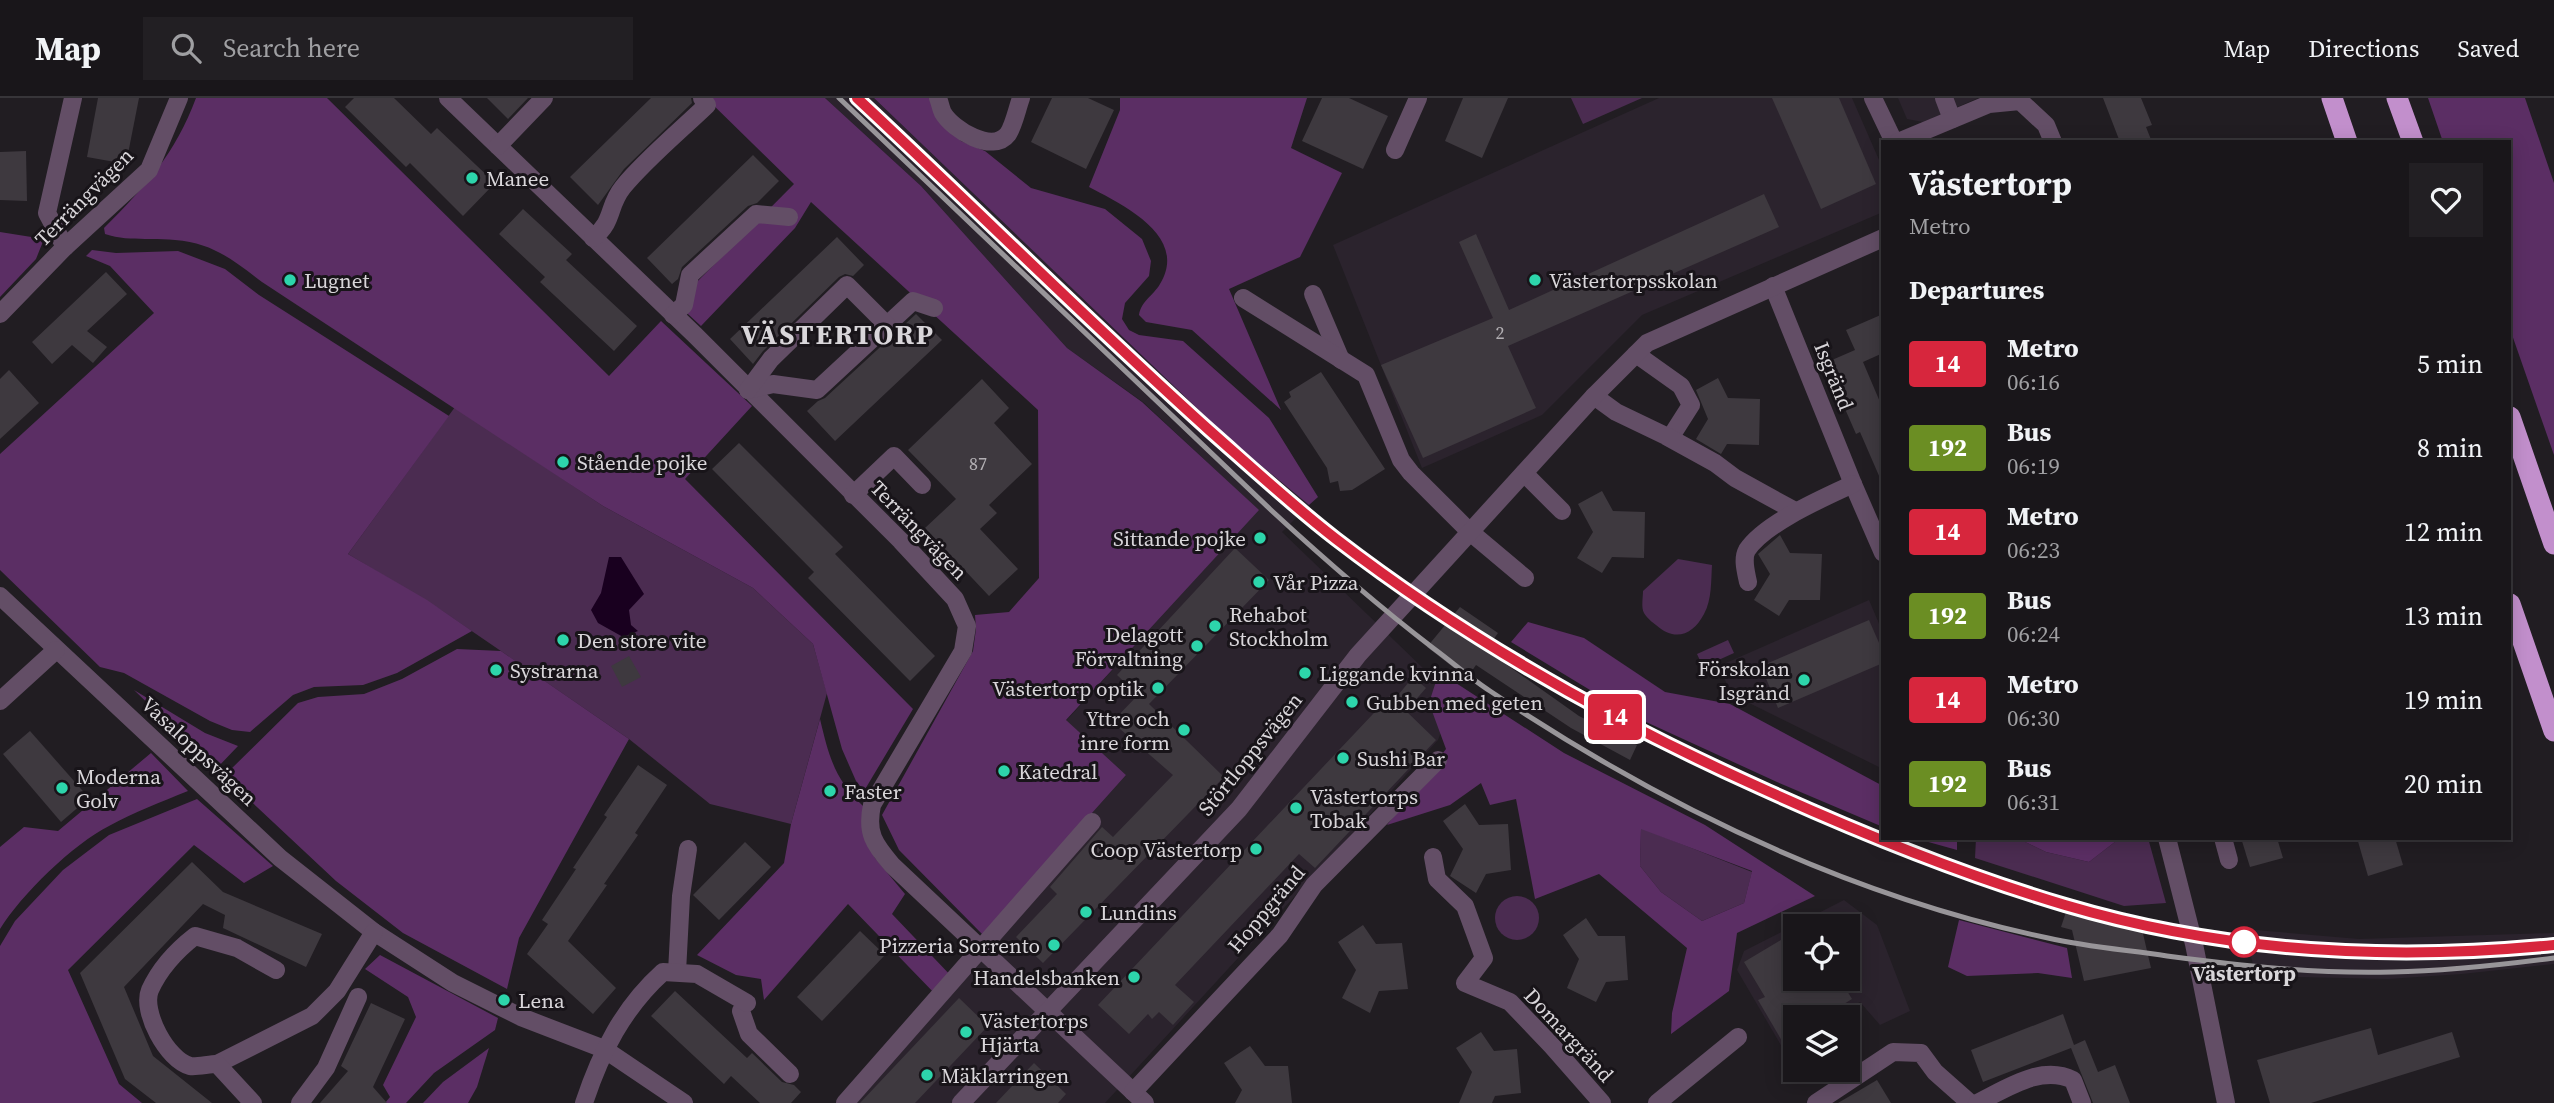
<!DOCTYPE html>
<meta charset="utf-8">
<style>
:root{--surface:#19161a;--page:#221f23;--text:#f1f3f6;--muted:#9f9fa2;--line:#373539}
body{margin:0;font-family:"Source Serif 4",serif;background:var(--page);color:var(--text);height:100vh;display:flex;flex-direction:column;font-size:26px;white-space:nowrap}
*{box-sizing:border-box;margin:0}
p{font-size:23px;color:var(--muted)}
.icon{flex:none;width:38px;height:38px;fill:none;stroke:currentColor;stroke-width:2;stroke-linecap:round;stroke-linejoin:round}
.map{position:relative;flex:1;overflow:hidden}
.side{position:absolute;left:1881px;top:42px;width:630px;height:700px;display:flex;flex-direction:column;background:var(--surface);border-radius:0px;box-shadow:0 4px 18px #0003,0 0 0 2px var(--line)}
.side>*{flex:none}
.badge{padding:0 14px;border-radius:5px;font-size:24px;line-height:46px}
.tools{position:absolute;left:1783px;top:816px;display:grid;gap:14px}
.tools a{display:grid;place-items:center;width:77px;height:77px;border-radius:0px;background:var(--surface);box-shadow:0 4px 18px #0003,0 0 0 2px var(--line);font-size:35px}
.map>.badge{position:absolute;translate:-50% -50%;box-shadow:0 0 0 4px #fff}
h2{padding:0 28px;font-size:26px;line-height:63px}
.round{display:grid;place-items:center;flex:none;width:74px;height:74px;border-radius:0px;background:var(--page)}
.head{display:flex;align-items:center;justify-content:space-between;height:119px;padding:0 28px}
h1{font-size:33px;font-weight:700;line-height:52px}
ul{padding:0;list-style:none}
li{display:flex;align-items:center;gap:21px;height:84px;padding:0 28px}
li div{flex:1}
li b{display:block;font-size:26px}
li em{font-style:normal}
li .badge{min-width:77px;font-weight:700;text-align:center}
header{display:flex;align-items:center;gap:42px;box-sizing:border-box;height:98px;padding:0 35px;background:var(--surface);border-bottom:2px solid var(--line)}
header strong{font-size:33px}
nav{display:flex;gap:38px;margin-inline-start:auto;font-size:24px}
.search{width:490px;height:63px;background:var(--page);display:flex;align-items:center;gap:18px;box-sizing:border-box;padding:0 24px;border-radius:0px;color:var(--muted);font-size:26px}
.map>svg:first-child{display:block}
.built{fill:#2b232d;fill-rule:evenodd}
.green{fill:#4b2c51}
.forest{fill:#5b2e64;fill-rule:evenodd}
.water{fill:#19001f}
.building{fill:#3e393f}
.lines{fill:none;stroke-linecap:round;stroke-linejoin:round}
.minor{stroke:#634e66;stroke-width:18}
.highway{stroke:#c28fcc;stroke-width:21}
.rail{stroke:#989599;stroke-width:5}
.line-casing{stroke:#fff;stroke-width:16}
.line{stroke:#d7263d;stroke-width:10}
.poi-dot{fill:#2dd5ab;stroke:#181419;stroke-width:2.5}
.stop-dot{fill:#fff;stroke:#d7263d;stroke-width:3.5}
.labels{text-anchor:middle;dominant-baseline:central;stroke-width:6;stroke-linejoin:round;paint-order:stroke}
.number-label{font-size:18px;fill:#b2afb3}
.poi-label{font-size:21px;fill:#d9d6da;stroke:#181419;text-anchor:start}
.street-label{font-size:21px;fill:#d9d6da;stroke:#181419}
.stop-label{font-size:21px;font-weight:bold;fill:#d9d6da;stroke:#181419}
.district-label{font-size:28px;font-weight:bold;letter-spacing:2px;fill:#d9d6da;stroke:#181419}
</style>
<header>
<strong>Map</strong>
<div class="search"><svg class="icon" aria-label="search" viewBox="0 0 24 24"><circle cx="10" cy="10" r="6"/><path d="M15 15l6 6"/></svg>Search here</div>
<nav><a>Map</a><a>Directions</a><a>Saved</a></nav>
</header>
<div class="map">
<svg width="2554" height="1005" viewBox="0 0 2554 1005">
<rect width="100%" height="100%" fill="#211d22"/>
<g class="built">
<path d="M825,0h49l354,340 81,67 -27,27 172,166 -16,42 -333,363h-260l138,-168 143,-160 -60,-54 192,-211 -115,-108 -76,-54 -146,-162z"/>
<path d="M1659,0h193l31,71v43l-241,103 -100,100 -120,53 -89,-223z"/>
<path d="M1898,0h80l-55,24 -16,-3z"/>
<path d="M1869,502l14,33v136l-152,-75 -12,-28z"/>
<path d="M1844,802l33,25 33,86 -30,14 -20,-23 -25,15h-39l-1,22 -13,8 -45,-77 7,-19zM1796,828h52v52h-52z"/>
<path d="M2244,831l115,10 195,-6v31l-92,10 -74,5 -132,-3z"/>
</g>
<g class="green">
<path d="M1571,0h71l-59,26z"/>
<path d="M455,309l148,99 150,82 60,56 14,49 -36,131 -81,-20 -81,-65 -188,-129 -93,-56z"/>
<path d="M1678,461l34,6c-1,15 0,35 -8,49 -11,21 -29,28 -48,11 -3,-2 -10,-8 -12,-12 -3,-5 -1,-16 -1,-22z"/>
<path d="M1728,542l6,13 -31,14 -6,-13z"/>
<path d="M1641,730l111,44 -8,31 -42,18 -41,-29 -21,-26z"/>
<path d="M1976,740h41l29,14 43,10 31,-24h28l18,65 -42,3 -149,-48z"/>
<circle cx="1517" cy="820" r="22"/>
</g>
<g class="forest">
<path d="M196,0h131l282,278 52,-55 91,85 -67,73 228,230 -49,82 -8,-10 -14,-32 -29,-105 -60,-56 -150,-82 -341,-224c-29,-22 -49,-39 -87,-42 -24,-3 -46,2 -70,-6l-1,-6c42,-42 71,-74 92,-130z"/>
<path d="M706,0h119l96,88 146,162 75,54 117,108 -193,210 60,55 -143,160 -84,-85 -17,-35 91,-164 3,-22 -1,-14 34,-3 30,-34 -1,-168 -227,-208 -16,26 -94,98 -25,-23 118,-119z"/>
<path d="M874,0h60l7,21 20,22 24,10 46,37 74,21 37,30 9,22 -2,15 -24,27 -3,16 7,11 10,5 44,6 86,77 49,79 -9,8 -81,-67z"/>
<path d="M1120,0h187l-16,50 51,25 -42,84 -71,32 52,121 -89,-80 -46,-8 -7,-7c2,-14 14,-19 21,-31 29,-48 -37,-79 -71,-97l31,-77z"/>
<path d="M2428,0h97l29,85v272l-44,-126v-187h-67z"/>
<path d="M0,134l44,7 -8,20 -36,38z"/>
<path d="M92,152l24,3 62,-2 47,18 34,26 190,121 -101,138 79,46 45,31 -75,42 -34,12 -49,2 -21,8 -43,37 -18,-2 -22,-9 -86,-48 -24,-6 -100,-97v-116l154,-141 -44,-47 -24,-10z"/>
<path d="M1528,524l56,16 81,54 65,12 153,82v41l-106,-45 -144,-66 -122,-74z"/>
<path d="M457,551l44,2 128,88 -110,199 -12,51 -104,-56 -67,-52 -112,-105 74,-73 20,-6 46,-3 38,-15z"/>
<path d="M1439,574l125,81 141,72 110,71 -78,37 -8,58 -58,43 1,-21 15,-65 -88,-74 -64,25 -19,-100 -26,6 -9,-22 -31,22 -63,20 59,-76 -17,-46zM1641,731l111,42 -8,32 -42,18 -41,-29 -21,-26z"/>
<path d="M134,592l71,43 33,13 -22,23z"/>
<path d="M820,621c9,38 15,61 44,88l-1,25 12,26 30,36 -13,20 62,65 -16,18 -90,-93 -84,96 -3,-21 -25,-4 -39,-20 87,-92 7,-39z"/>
<path d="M151,655l37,38c-27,11 -54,21 -79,35 -36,18 -88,69 -109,103v-82l24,-20 34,4z"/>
<path d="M197,701l76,67 -29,17 -50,-38 -126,125 51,114 23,19h-142v-157l15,-25 48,-51 46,-35z"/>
<path d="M1914,740h43v12z"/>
<path d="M2017,740h103l-31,24 -43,-10z"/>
<path d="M1959,822l108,28 5,30 -34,-5 -71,3 -19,-9z"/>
<path d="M380,857l118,63 -3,12 -61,43 -28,30h-21l5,-6 -7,-12 33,-68 -8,-20 -43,-28z"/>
<path d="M489,950l-12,39 -9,16h-45l20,-21z"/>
</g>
<path class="water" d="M609,459h12l23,37 -15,16 2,15 7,6 -15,6 -25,-14 -7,-13 10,-17z"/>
<g class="building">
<path d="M98,0h41l-13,66 -39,-7z"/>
<path d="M354,0h40l37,36 6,-6 58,55 -32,33 -53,-53 -4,4 -61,-60z"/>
<path d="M487,0h41l-20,21z"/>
<path d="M651,0h40l1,5 -68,66 -26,36 -28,-28z"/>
<path d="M1052,0h36l26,12 -28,59 -55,-27z"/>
<path d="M1322,0h27l39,18 -25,53 -61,-28z"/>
<path d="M1463,0h45l-26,60 -37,-17z"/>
<path d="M1772,0h67l37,86 -55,25z"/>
<path d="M2103,0h38l11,27 -6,2 6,15h-32z"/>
<path d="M26,53l1,50 -27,-1v-48z"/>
<path d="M753,57l26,26 -22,22 -9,3 -66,61 -4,12 -6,5 -25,-26z"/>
<path d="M1764,96l15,33 -271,119 28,62 -113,50 -42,-93 112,-47 -34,-76 17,-8 33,76z"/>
<path d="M523,111l49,45 -6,6 71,66 -23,25 -74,-69 5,-5 -46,-43z"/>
<path d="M837,139l27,28 -11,11 -8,-2 -6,3 -76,74 -10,13 -23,-25z"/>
<path d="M106,174l21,22 -40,37 20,16 -14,16 -21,-18 -20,19 -20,-22z"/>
<path d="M916,216l26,26 -107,101 -28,-30 11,-10 7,-3z"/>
<path d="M1883,216v39l-20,9 20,47v76l-23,-53 -4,2 -31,-71 30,-13 -9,-20z"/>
<path d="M9,272l30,33 -39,36v-60z"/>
<path d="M1321,274l64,97 -33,21 -12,1 -2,-10 -8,2 -3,-15 -43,-66 7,-5 -2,-5z"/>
<path d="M1718,280l10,20 32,1 -1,46 -32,-1 -6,10 -25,-15 12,-20 -12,-29z"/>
<path d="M982,281l27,29 -15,15 38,41 -43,41 8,8 -17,16 38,40 -29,27 -64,-68 31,-29 -48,-49z"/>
<path d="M739,345l104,104 -8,7 100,102 -25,25 -102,-103 6,-6 -102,-103z"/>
<path d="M1602,393l11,20 32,1 -1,46 -32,-1 -10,16 -25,-15 16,-26 -15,-28z"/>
<path d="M1780,437l10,18 32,1 -2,46h-31l-10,16 -25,-16 16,-26 -12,-20z"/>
<path d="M1235,450l34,32 -120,124 75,73 -181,186 -27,-26 41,-43 -7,-7 52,-60 11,10 60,-62 -61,-53 26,-27 -21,-20z"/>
<path d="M1460,509l38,26 -12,17 93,66 58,29 -7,15 -59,-32 -95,-63 -9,13 -40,-31z"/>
<path d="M1869,522l14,32v11l-105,45 -17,-42z"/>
<path d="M629,558l12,21 -19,10 -11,-21z"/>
<path d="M1413,579l13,11 -20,23 30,29 -121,128 -16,-14 -124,131 19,17 -21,23 -14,-13 -7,7 -4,-5 -19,20 -31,-29 292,-309 4,4z"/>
<path d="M30,633l59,67 -28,24 -58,-68z"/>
<path d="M638,667l29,20 -32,48 3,2 -34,49 3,1 -39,56 48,47 -23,26 -66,-60 21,-30 -6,-4 34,-51 -3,-1 34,-51 -3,-2z"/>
<path d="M1465,706l14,21 29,-1 3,46 -25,4 -10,19 -26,-17 13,-27 -20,-28z"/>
<path d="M2241,740h36l6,20 -33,9z"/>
<path d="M2357,740h38l8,27 -35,11z"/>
<path d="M745,744l26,25 -52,53 -26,-25z"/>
<path d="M192,764l31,30 99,42 -16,33 -83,-39 2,-13 -22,-11 -79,83 29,69 59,47h-56l-31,-24 -45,-106z"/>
<path d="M2069,805l72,22 10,43 -67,13 -12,-51 -11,-3z"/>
<path d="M1586,820l12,18h27l3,44 -22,2 -10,20 -29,-14 12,-29 -16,-24z"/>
<path d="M1363,827l13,19 26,-1 6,46 -29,2 -9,22 -28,-15 14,-28 -18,-28z"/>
<path d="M860,833l25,24 -63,66 -25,-24z"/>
<path d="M1796,833v47h43l13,21 -29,18h-27v16l-14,8 -24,-41 7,-3 -21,-35z"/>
<path d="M675,893l72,67 5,-5 30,29 12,3 7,7 -10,11h-31l-29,-27 -7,8 -73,-68z"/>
<path d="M959,900l29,28 -73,77h-55z"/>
<path d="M371,905l34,16 -32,68 14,16h-67l28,-32 -7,-5z"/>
<path d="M2063,916l11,31 11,-5 13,32 17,-7 15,38h-37l-22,-55 -88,34 -12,-32z"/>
<path d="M2371,930l7,27 74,-23 8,25 -149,46h-41l-13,-43z"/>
<path d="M1481,934l13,19 23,-2 4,44 -26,3 -3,7h-33l13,-31 -16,-24z"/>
<path d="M1250,948l15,20h23l4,37h-57l7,-13 -18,-27z"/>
<path d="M1034,965l32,31 -8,9h-62z"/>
<path d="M1877,982l14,23h-53z"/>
</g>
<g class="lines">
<g class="minor">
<path d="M448,0l247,237 206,206 54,58 12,27 -4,25 -91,154c-6,28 2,39 20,60l253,238"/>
<path d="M938,0c2,5 3,11 5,15 10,17 50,41 65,21 6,-9 9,-25 13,-36"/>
<path d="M1873,0l21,44"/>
<path d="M1944,0l8,21"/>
<path d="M1898,44l91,-38 31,-3 26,24 7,17"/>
<path d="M498,48l46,-48"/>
<path d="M1395,52l23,-52"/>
<path d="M593,140c22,-18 14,-31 30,-51 22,-27 58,-57 84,-82l-5,-7"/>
<path d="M65,149l-18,-34 26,-115"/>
<path d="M1773,188l80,198 30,69"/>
<path d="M1313,196l28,66"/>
<path d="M1243,200l123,77 35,85 10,13 58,58 56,47"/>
<path d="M0,216l65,-67 84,-77 30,-72"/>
<path d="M673,217l11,-10 6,-30 66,-61 33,3"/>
<path d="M1636,256l45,32 10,19 -21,33"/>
<path d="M748,292l25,-6 44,6 96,-89 21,7"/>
<path d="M748,292l23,-31 76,-74 40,40"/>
<path d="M1594,298l22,16 50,24 49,27 20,15 60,33"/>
<path d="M1524,375l38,38"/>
<path d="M853,397l41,-39 28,29"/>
<path d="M1748,484c-2,-10 -6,-23 -1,-32 18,-27 76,-52 106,-66"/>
<path d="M0,498l280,262 94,74 79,51 68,34 83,32 80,54"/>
<path d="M0,603l56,-51"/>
<path d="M2167,740l27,106 32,159"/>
<path d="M2223,740l6,22"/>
<path d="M1433,759l4,22 28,27 19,52 -19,25 45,19 42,44 50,57"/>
<path d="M677,874l4,-76 7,-47"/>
<path d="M741,913l8,23 41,40"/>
<path d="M217,966l95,-48 25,-25 37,-59"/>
<path d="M1133,994l147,-157 34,-50 124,-125"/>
<path d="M253,1005l-36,-39c-8,0 -20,3 -27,2 -23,-6 -49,-55 -40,-76 10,-22 27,-40 45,-54l42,12 39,22"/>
<path d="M300,1005l26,-35 32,-71"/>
<path d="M584,1005c17,-51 39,-95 79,-131l34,2 50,29"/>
<path d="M845,1005l247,-281"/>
<path d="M961,1005l278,-294 119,-154 236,-259 53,-53 236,-105"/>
<path d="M1657,1005l81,-66"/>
<path d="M1816,1005l77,-51 28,1 14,19 35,31"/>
<path d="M1977,1005c29,-14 64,-39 96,-23l9,23"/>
</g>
<g class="highway">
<path d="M2332,0l15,44"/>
<path d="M2397,0l16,44"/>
<path d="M2510,319l44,127"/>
<path d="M2510,506l44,127"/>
</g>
<g class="rail">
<path d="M839,0l433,413c52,48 105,94 161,137 19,14 37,30 57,43 169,113 358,205 558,247 39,9 80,12 119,18 75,10 149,18 225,16 54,-1 109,-7 162,-14"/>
<path d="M857,0c113,106 223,215 337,319 47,42 93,84 142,122 133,102 282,184 434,253 152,69 304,124 469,149 104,16 210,14 315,4"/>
</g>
</g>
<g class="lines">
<defs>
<path id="line" d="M857,0c118,110 232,224 352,332 42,37 83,75 127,109 130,100 276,182 425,249 99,45 200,86 304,117 158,47 326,56 489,40"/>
</defs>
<use href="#line" class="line-casing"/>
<use href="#line" class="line"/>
</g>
<g class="poi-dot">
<circle cx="472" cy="80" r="7"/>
<circle cx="290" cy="182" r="7"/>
<circle cx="1535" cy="182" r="7"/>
<circle cx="563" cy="364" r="7"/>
<circle cx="1260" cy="440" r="7"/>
<circle cx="1259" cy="484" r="7"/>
<circle cx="1215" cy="528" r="7"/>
<circle cx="563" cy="542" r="7"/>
<circle cx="1197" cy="548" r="7"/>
<circle cx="496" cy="572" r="7"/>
<circle cx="1305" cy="575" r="7"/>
<circle cx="1804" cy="582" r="7"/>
<circle cx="1158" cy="590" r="7"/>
<circle cx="1352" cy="604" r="7"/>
<circle cx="1184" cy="632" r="7"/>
<circle cx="1343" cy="660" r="7"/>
<circle cx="1004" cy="673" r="7"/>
<circle cx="62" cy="690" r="7"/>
<circle cx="830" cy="693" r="7"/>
<circle cx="1296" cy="710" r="7"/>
<circle cx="1256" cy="751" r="7"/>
<circle cx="1086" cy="814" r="7"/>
<circle cx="1054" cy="847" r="7"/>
<circle cx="1134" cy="879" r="7"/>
<circle cx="504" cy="902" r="7"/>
<circle cx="966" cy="934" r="7"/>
<circle cx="927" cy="977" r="7"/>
</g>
<circle class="stop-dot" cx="2244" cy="844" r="14"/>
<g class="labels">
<g class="number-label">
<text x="1500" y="234">2</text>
<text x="978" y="365">87</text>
</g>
<g class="poi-label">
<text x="486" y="80">Manee</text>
<text x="304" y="182">Lugnet</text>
<text x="1549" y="182">Västertorpsskolan</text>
<text x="577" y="364">Stående pojke</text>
<text x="1246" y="440" text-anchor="end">Sittande pojke</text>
<text x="1273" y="484">Vår Pizza</text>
<text x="1229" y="516">Rehabot<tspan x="1229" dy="24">Stockholm</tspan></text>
<text x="1183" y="536" text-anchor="end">Delagott<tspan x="1183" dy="24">Förvaltning</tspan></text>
<text x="577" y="542">Den store vite</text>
<text x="1790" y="570" text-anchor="end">Förskolan<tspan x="1790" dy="24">Isgränd</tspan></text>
<text x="510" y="572">Systrarna</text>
<text x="1319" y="575">Liggande kvinna</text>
<text x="1144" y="590" text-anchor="end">Västertorp optik</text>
<text x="1366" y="604">Gubben med geten</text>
<text x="1170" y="620" text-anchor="end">Yttre och<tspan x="1170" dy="24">inre form</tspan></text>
<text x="1357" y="660">Sushi Bar</text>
<text x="1018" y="673">Katedral</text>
<text x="76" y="678">Moderna<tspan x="76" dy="24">Golv</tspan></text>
<text x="844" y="693">Faster</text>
<text x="1310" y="698">Västertorps<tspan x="1310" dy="24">Tobak</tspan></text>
<text x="1242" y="751" text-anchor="end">Coop Västertorp</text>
<text x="1100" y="814">Lundins</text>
<text x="1040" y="847" text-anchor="end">Pizzeria Sorrento</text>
<text x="1120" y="879" text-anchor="end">Handelsbanken</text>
<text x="518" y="902">Lena</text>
<text x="980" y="922">Västertorps<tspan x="980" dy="24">Hjärta</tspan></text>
<text x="941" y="977">Mäklarringen</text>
</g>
<g class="street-label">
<text transform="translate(84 99) rotate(-45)">Terrängvägen</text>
<text transform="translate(1834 278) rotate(68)">Isgränd</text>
<text transform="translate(919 432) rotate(46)">Terrängvägen</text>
<text transform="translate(199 653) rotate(43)">Vasaloppsvägen</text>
<text transform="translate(1250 656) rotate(-51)">Störtloppsvägen</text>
<text transform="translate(1266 811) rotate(-50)">Hoppgränd</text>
<text transform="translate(1569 937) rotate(47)">Domargränd</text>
</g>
<g class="stop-label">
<text x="2244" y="875">Västertorp</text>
</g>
<g class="district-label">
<text x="838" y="236">VÄSTERTORP</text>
</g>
</g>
</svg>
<div class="tools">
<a><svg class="icon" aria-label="locate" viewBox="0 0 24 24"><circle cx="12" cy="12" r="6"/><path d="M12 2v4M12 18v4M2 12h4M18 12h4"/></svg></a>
<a><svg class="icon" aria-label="layers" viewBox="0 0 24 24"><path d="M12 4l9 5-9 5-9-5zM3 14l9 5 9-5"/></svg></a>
</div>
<b class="badge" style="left:1615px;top:619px;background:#d7263d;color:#fff">14</b>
<section class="side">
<div class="head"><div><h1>Västertorp</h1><p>Metro</p></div><a class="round"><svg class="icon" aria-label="heart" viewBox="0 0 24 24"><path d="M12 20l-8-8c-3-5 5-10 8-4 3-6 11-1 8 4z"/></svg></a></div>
<h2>Departures</h2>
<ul>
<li><span class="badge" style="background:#d7263d;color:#fff">14</span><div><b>Metro</b><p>06:16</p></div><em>5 min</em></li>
<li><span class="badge" style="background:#6b8e23;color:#fff">192</span><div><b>Bus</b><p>06:19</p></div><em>8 min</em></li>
<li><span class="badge" style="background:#d7263d;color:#fff">14</span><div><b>Metro</b><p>06:23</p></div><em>12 min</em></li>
<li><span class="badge" style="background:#6b8e23;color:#fff">192</span><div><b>Bus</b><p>06:24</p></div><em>13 min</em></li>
<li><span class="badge" style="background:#d7263d;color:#fff">14</span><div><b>Metro</b><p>06:30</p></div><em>19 min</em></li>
<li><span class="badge" style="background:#6b8e23;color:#fff">192</span><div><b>Bus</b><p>06:31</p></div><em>20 min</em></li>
</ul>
</section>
</div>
